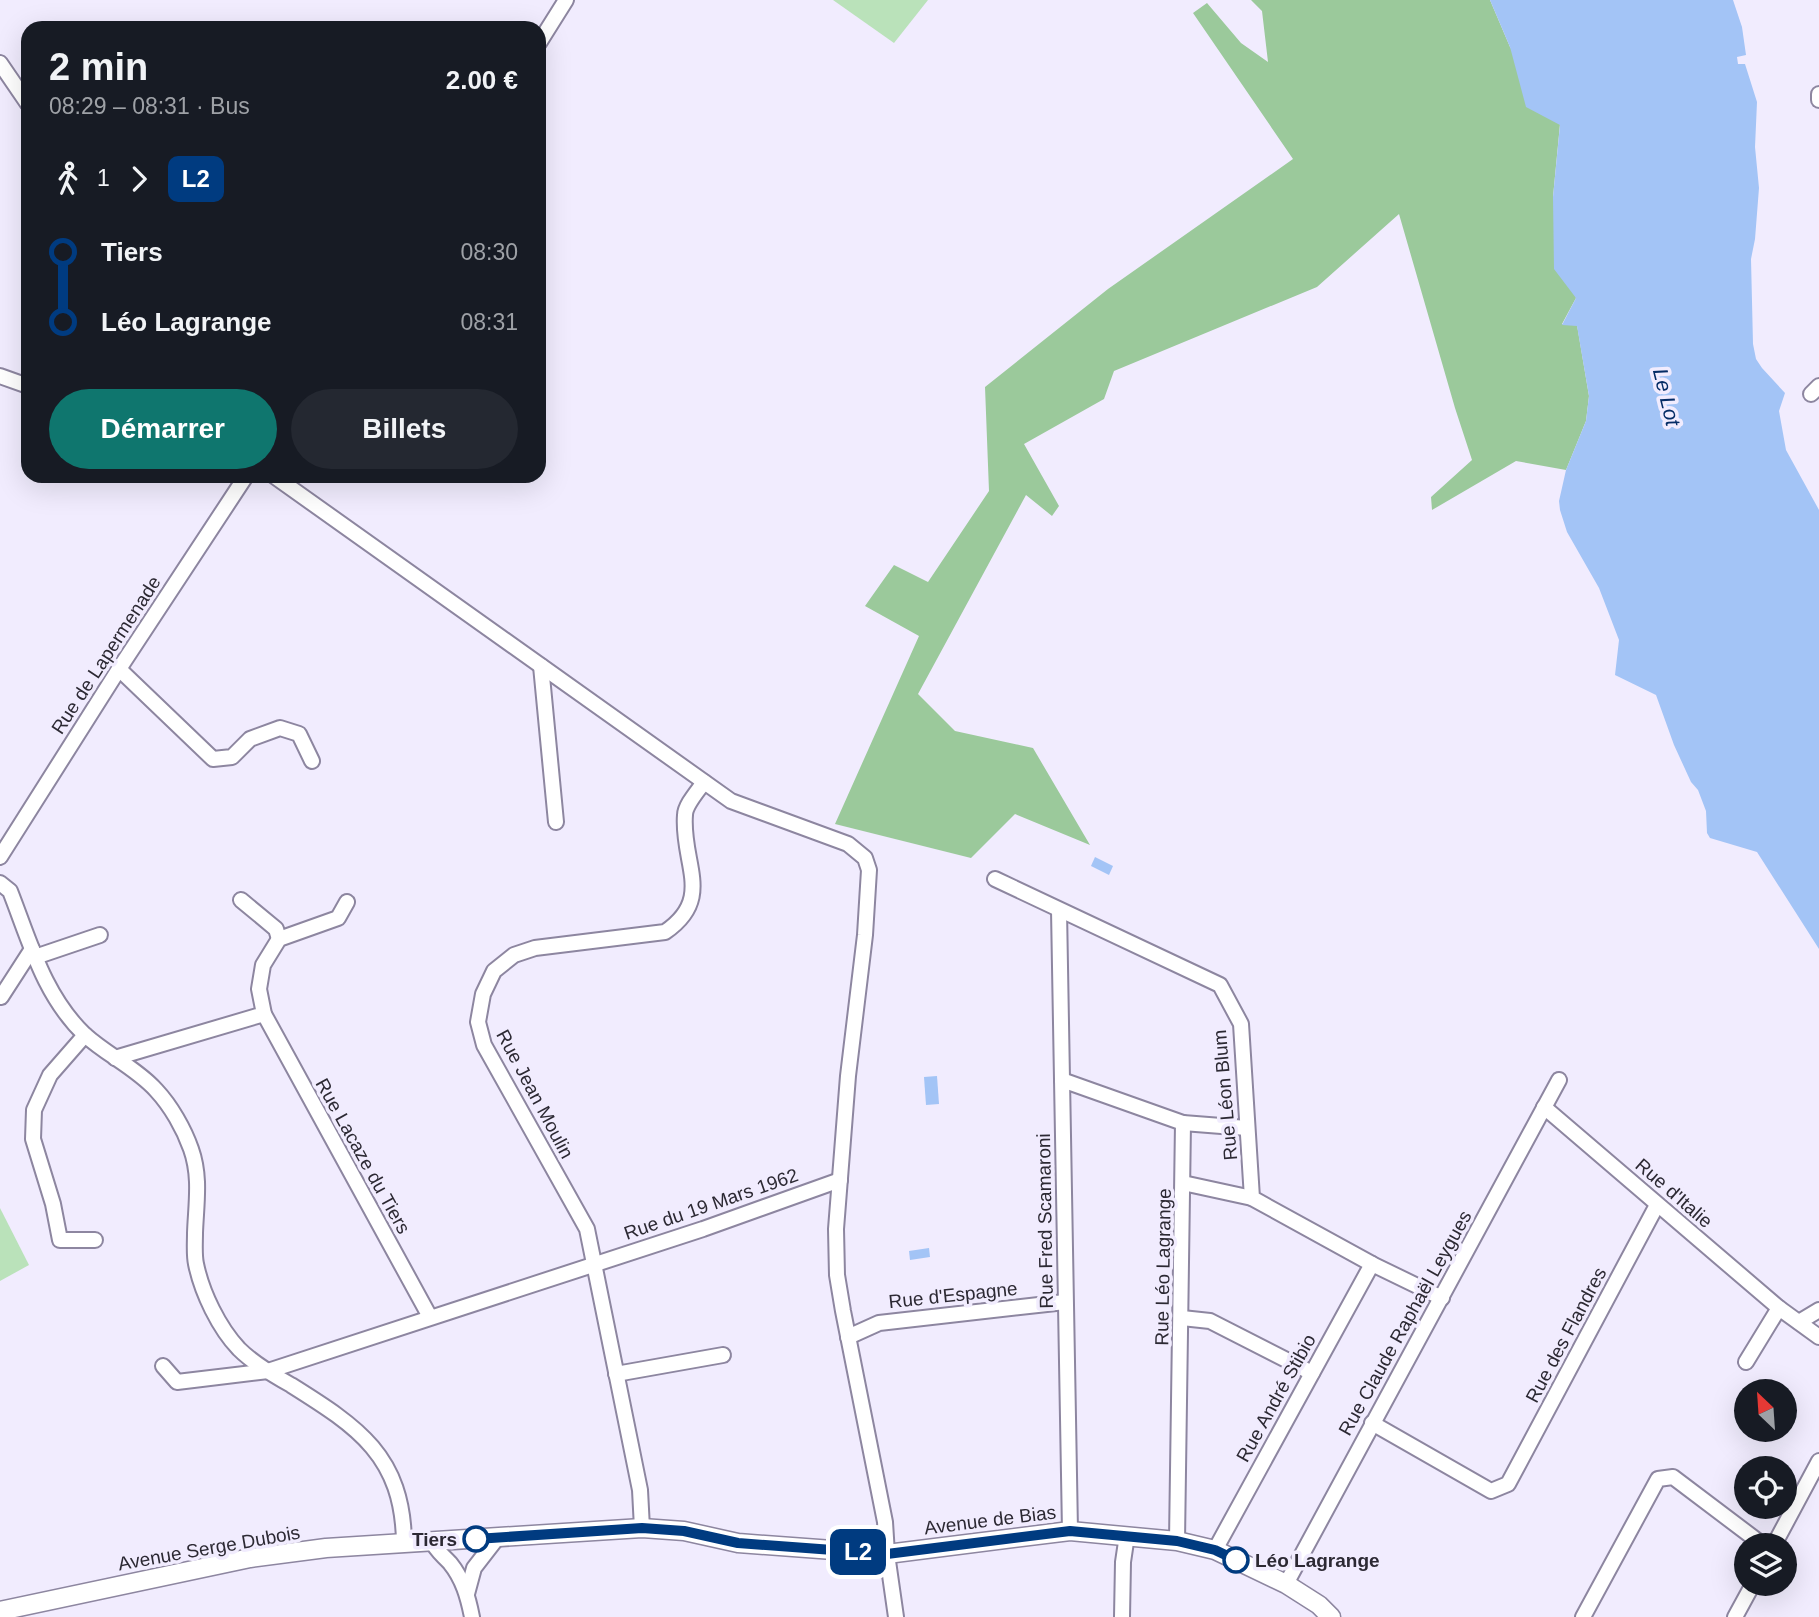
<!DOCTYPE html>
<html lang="fr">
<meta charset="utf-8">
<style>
:root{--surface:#171b24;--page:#242831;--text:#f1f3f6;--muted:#9ea1a6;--accent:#0f766e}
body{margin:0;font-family:Helvetica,sans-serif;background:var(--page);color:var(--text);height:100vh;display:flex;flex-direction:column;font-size:26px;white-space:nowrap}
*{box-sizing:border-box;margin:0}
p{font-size:23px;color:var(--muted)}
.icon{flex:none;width:38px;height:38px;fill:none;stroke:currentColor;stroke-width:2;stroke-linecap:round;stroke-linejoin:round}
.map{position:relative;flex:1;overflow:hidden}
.side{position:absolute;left:21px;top:21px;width:525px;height:462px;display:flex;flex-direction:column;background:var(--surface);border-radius:21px;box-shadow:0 7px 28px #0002}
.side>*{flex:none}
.badge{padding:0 14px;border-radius:10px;font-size:24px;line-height:46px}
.needle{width:46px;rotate:335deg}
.fabs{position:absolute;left:1734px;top:1379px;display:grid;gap:14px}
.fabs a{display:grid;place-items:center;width:63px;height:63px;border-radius:50%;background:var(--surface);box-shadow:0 7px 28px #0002;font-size:35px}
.map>.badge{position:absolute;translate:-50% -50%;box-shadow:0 0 0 4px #fff}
.legs{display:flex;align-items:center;gap:10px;height:77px;padding:0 28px;font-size:23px}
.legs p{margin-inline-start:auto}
.overview{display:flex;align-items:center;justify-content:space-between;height:119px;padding:0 28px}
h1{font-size:38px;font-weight:600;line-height:52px}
.primary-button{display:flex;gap:14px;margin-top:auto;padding:14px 28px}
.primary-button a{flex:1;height:80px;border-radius:42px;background:var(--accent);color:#fff;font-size:28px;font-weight:600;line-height:80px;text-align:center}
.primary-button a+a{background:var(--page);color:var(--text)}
ul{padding:0 28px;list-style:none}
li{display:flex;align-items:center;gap:24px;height:70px;font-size:26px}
li i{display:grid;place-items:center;width:10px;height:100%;margin:0 9px;background:currentColor}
li i::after{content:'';width:18px;height:18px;margin:-9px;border:5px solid;border-radius:50%;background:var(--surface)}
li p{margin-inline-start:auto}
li:first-child i{background:linear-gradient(#0000 50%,currentColor 0)}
li:last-child i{background:linear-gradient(currentColor 50%,#0000 0)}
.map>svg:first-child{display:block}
.green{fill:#bae2ba}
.forest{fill:#9bc99b}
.water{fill:#a3c4f6}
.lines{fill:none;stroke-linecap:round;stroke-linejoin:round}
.minor-casing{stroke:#8d86a0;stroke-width:18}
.tertiary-casing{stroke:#8d86a0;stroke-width:21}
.minor{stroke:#fff;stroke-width:14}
.tertiary{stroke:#fff;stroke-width:18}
.line-1-casing{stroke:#fff;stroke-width:16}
.line-1{stroke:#003b80;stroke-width:10}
.stop-1-dot{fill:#fff;stroke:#003b80;stroke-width:3.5}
.labels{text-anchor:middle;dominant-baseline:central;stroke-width:7;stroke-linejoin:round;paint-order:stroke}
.street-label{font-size:19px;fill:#2c2933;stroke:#f1ecfe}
.stop-label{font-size:19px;font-weight:bold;fill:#2c2933;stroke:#f1ecfe;text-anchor:end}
.water-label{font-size:21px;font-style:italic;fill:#042c66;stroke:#f1ecfe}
</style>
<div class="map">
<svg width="1819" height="1617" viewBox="0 0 1819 1617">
<rect width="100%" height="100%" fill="#f1ecfe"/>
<g class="green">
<path d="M833,0h95l-34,43z"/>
<path d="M0,1208l29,57 -29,16z"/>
</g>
<path class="forest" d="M1251,0h239l20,47 50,77 -7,73 23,101 -14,26 15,1 12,71 -3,25 -20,49 -50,-9 -84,49 -1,-13 41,-37 -17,-52 -56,-194 -82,73 -203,84 -10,28 -80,45 35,62 -7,10 -26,-21 -108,199 37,37 78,17 57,97 -75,-31 -44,44 -136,-34 84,-188 -54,-30 29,-41 34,17 61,-91 -4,-104 123,-98 185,-130 -100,-146 14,-10 34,40 27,19 -6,-51z"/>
<g class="water">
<path d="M1490,0h243l9,27 4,28 -9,2 1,7h7l12,38 -2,45 4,41 -4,51 -4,20 2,85 3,15 6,9 23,25 -6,18 7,39 33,60v439l-62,-97 -47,-14 -3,-5 -1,-22 -8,-21 -7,-8 -17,-37 -18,-50 -41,-20 4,-35 -20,-52 -32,-56 -7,-22 -1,-9 7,-31 20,-49 3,-25 -12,-70 -15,-1 14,-27 -22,-29 -1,-72 7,-72 -34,-18 -16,-60z"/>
<path d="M1095,857l18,9 -4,9 -18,-9z"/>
<path d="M937,1076l2,28 -13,1 -2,-28z"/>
<path d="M929,1248l1,9 -20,3 -1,-9z"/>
</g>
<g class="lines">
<defs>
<g id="minor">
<path d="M539,43l27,-43"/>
<path d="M0,63l28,41"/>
<path d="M1819,94v6"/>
<path d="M0,376l28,10"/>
<path d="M1811,394l8,-8"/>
<path d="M274,476l457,325 117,43 17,14 4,12 -4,65 -17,141 -12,153 1,46 6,36 42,211 2,32 9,63"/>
<path d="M541,666l15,156"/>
<path d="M119,669l94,90 19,-2 18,-18 30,-11 19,6 13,27"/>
<path d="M0,857l119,-188 127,-193"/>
<path d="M995,879l225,106 21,39 11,174 120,66 70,34"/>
<path d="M0,883l10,8c20,51 34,105 75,144 22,20 51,33 71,55 15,16 28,39 35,59 10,28 5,55 4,84 0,10 -1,22 1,31 6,29 23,64 43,85 14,14 34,26 52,36 67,42 112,71 113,158"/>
<path d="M241,900l35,29 3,10"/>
<path d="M347,902l-9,16 -59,21 -16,26 -4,24 5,25 166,303"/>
<path d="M1059,910l11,621"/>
<path d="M35,957l65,-22"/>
<path d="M1,997l31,-48"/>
<path d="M85,1035l-35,40 -16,35 -1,29 20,65 7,36h35"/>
<path d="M115,1058l149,-44"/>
<path d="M1062,1080l121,43 -6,418"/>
<path d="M1544,1107l235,201 40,29"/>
<path d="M1183,1123l64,5"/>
<path d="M1183,1183l69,15"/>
<path d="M1182,1318l28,3 102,52"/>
<path d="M1799,1322l20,-12"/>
<path d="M848,1337l31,-14 186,-21"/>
<path d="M1746,1362l33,-54"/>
<path d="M163,1366l14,16 91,-11 435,-142 137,-49"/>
<path d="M616,1374l107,-19"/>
<path d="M1372,1423l119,68 17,-7 149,-279"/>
<path d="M642,1528l-2,-38 -53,-261 -103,-184 -6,-23 5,-28 11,-23 20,-16 21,-7 130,-16c50,-34 16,-69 20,-117 0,-10 13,-24 19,-33"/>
<path d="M432,1541c4,10 11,14 18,22 13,16 18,34 22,54"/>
<path d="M1774,1545l45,-84"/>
<path d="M1215,1550l157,-286"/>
<path d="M1286,1584l273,-504"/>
<path d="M467,1594l7,-26 24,-31"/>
<path d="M1122,1617l1,-55 4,-27"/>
<path d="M1583,1617l75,-138 15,-2 90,68"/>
<path d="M1735,1617l18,-33"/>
</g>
<path id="tertiary" d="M0,1611l250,-53 76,-10 316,-20 42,3 54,12 149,11 183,-23 107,10 38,9 71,34 33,21 12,12"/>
</defs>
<use href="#minor" class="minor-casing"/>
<use href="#tertiary" class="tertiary-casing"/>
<use href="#minor" class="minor"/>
<use href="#tertiary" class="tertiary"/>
</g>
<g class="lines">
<defs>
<path id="line-1" d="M476,1539l166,-11 42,3 54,12 149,11 183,-23 107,10 38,9 21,10"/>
</defs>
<use href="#line-1" class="line-1-casing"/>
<use href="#line-1" class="line-1"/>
</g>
<g class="stop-1-dot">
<circle cx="476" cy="1539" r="12"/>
<circle cx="1236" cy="1560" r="12"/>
</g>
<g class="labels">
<g class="street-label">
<text transform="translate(106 655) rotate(-57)">Rue de Lapermenade</text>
<text transform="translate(535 1094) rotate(62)">Rue Jean Moulin</text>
<text transform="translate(1225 1095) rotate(-95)">Rue Léon Blum</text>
<text transform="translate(363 1156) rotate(61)">Rue Lacaze du Tiers</text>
<text transform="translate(1674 1193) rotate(41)">Rue d'Italie</text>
<text transform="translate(711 1204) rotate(-19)">Rue du 19 Mars 1962</text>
<text transform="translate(1045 1221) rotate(-91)">Rue Fred Scamaroni</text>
<text transform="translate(1163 1267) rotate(-89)">Rue Léo Lagrange</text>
<text transform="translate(953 1295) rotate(-6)">Rue d'Espagne</text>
<text transform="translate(1405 1323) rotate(-61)">Rue Claude Raphaël Leygues</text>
<text transform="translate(1566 1335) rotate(-62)">Rue des Flandres</text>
<text transform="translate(1276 1398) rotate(-61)">Rue André Stibio</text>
<text transform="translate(990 1520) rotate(-7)">Avenue de Bias</text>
<text transform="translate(209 1548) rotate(-10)">Avenue Serge Dubois</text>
</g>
<g class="stop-label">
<text x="457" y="1539">Tiers</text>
<text x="1255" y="1560" text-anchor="start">Léo Lagrange</text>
</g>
<g class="water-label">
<text transform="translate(1667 397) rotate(76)">Le Lot</text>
</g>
</g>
</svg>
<div class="fabs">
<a><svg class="needle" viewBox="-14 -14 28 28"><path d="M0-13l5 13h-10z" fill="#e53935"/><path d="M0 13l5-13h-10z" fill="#9ea1a6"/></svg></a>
<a><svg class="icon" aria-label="locate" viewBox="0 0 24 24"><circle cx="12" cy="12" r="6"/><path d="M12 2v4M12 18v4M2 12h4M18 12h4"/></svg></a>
<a><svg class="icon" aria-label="layers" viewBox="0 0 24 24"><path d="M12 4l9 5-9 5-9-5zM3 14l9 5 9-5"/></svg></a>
</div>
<b class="badge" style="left:858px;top:1552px;background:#003b80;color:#fff">L2</b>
<section class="side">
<div class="overview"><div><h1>2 min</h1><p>08:29 – 08:31 · Bus</p></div><b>2.00 €</b></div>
<div class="legs"><svg class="icon" aria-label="walk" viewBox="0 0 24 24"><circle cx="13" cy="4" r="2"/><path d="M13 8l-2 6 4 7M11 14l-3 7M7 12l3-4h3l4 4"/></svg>1<svg class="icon" aria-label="forward" viewBox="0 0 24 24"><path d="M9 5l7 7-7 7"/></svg><b class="badge" style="background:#003b80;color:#fff">L2</b></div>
<ul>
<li><i style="color:#003b80"></i><b>Tiers</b><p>08:30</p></li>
<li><i style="color:#003b80"></i><b>Léo Lagrange</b><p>08:31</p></li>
</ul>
<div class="primary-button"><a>Démarrer</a><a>Billets</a></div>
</section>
</div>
